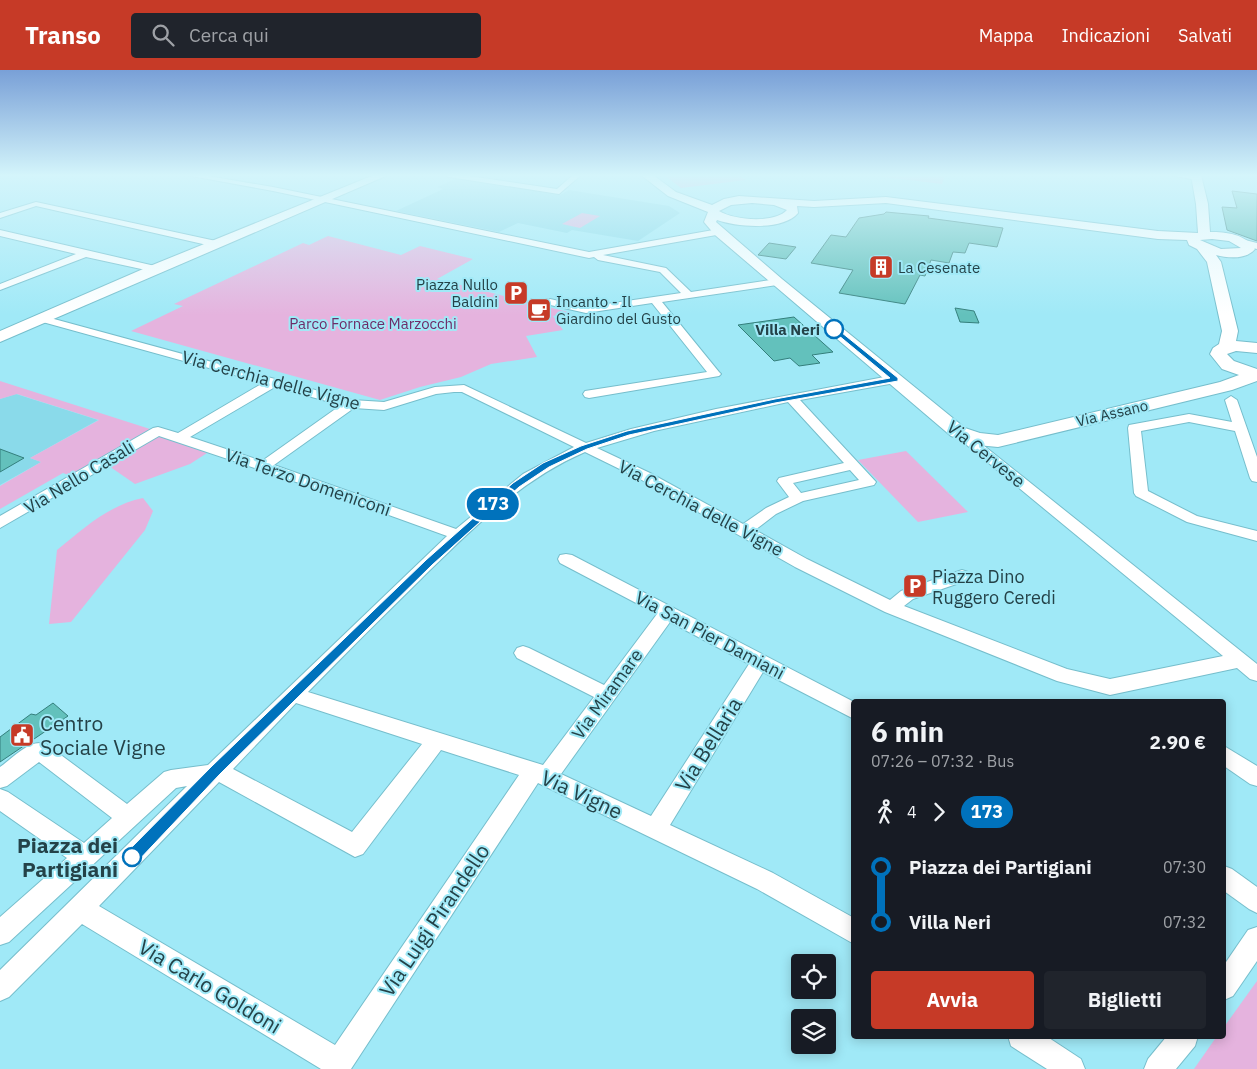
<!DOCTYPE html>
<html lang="it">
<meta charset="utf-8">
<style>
:root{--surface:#171b24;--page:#20242c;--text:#f1f3f6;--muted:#9ea1a6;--accent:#c63a27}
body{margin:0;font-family:"IBM Plex Sans",sans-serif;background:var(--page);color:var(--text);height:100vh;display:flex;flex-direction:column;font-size:19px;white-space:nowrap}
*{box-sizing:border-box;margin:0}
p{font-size:16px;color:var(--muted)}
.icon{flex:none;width:28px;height:28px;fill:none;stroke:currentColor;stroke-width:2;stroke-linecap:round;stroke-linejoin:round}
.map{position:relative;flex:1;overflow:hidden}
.side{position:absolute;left:851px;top:629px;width:375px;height:340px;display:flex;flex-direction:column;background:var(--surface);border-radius:5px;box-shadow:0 2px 12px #0003}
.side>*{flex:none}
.badge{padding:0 10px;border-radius:16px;font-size:18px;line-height:32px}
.fabs{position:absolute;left:791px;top:884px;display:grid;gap:10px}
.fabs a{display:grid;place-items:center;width:45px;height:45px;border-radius:5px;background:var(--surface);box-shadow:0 2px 12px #0003;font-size:25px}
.map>.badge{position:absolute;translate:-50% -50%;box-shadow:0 0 0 2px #fff}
.legs{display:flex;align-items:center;gap:8px;height:55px;padding:0 20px;font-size:16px}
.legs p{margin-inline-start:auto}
.overview{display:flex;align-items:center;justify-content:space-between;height:85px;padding:0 20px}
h1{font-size:28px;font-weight:700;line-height:38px}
.primary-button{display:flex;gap:10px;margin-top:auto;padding:10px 20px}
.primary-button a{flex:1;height:58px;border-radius:5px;background:var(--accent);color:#fff;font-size:20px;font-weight:700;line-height:58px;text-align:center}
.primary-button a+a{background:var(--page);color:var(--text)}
ul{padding:0 20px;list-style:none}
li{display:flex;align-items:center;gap:18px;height:55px;font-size:19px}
li i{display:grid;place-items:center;width:8px;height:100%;margin:0 6px;background:currentColor}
li i::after{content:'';width:12px;height:12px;margin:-6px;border:4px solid;border-radius:50%;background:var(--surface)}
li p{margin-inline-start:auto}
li:first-child i{background:linear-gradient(#0000 50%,currentColor 0)}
li:last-child i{background:linear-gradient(currentColor 50%,#0000 0)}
header{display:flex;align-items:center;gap:30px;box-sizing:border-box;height:70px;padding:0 25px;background:var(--accent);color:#fff}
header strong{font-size:24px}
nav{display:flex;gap:28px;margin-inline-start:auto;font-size:18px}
.search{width:350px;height:45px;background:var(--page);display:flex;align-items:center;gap:12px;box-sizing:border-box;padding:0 18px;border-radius:5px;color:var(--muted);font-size:19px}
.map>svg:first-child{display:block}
.built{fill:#8adaea}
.green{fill:#e5b3de}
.building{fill:#63c1bc;stroke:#347f7c}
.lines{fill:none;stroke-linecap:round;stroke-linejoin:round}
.street-casing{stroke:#76becc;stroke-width:2}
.secondary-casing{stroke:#76becc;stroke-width:2}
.street{fill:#fff;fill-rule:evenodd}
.secondary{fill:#fff;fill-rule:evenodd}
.line-1{fill:#0072bc;stroke:#fff}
.stop-1-dot{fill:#fff;stroke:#0072bc;stroke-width:2.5}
.labels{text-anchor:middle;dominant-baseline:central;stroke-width:4;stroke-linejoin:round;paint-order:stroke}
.far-poi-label{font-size:15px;fill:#244248;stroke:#a0e9f7;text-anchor:start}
.far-park-label{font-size:15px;fill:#6d2d68;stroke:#a0e9f7}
.far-stop-label{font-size:15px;font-weight:bold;fill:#244248;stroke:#a0e9f7;text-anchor:end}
.far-street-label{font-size:15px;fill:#244248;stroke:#a0e9f7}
.street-label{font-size:18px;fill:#244248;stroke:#a0e9f7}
.poi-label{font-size:18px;fill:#244248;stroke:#a0e9f7;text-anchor:start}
.near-poi-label{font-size:21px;fill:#244248;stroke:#a0e9f7;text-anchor:start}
.near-street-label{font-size:21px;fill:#244248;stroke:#a0e9f7}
.near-stop-label{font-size:21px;font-weight:bold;fill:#244248;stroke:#a0e9f7;text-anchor:end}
</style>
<header>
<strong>Transo</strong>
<div class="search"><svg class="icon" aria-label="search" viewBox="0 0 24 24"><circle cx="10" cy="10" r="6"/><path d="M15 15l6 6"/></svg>Cerca qui</div>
<nav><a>Mappa</a><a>Indicazioni</a><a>Salvati</a></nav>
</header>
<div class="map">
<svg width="1257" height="999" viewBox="0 0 1257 999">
<rect width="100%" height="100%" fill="#a0e9f7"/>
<g class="built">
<path d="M456,109l104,16 9,-5 100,16 11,7 -42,28 -66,-11 -5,3 -49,-10 -19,9 -103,-21 47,-22 -6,-2z"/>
<path d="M16,324l82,26 -68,38 11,4 -41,23v-86z"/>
</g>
<g class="green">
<path d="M664,105h73l9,5 -65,8z"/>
<path d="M868,105h77l-3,9z"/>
<path d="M582,143l18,3 -20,12 -18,-4z"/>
<path d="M328,166l73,19 19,-9 53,13 -36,20 135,34 -19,3 10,14 -37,6 11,21 -46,7 -30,13 -41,10 -40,13 -249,-69 52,-25 -9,-2 129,-61 6,2z"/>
<path d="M0,311l150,48 -79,47 -8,-3 -63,36v-23l41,-24 -11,-4 69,-38 -82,-26 -17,5z"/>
<path d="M155,367h7l45,16 -17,11 -55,20 -29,-20z"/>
<path d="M906,381l62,61 -50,10 -60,-62z"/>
<path d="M143,428l10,13 -8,19 -74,92 -22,2 8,-74c27,-22 52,-45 86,-52z"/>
<path d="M1257,911v88h-63l23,-33h7v-9z"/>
</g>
<g class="building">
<path d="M1232,121l25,3v47l-30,-11 -5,-23 15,1z"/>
<path d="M886,142l43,4 -1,2 75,10 -6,19 -28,-4 -4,10 -12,-1 -4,11 -18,-3 -6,16 -5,-1 -15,29 -66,-11 14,-23 -42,-7 20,-28 15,2 13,-19 25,-4z"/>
<path d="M769,173l27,4 -10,12 -28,-4z"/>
<path d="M955,238l19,3 5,12 -19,-1z"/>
<path d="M794,247l39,35 -21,3 8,8 -21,3 -9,-8 -16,3 -36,-36z"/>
<path d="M0,379l24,9 -24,14z"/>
<path d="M53,633l15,13 -68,46v-25l31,-23 5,1z"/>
</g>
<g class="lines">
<defs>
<g id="street">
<path d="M186,105h16l71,12 316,65 130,-23 3,1v4l-119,21 63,13 25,24 86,-13 5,3 -5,3 -115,17 57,70 2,2 -2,2 -130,22 -4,-1 -2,-3 2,-3 122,-19 -55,-69 -66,10 -40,-9 -1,-2 5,-3 36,8 95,-14 -21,-21 -62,-12 -4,-3 -5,1 -316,-67z"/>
<path d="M445,105h17l95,14 16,-14h8l-22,19 -110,-17z"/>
<path d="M1170,105h20l11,3 -4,2z"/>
<path d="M36,132l180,39 4,3 -4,3 -180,-41 -36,12v-5z"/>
<path d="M0,160l155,36 5,3 -5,3 -69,-15 -86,33v-6l76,-30 -76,-18z"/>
<path d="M1241,169l16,4v6l-19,-5 -1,-2z"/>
<path d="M43,246l309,84 32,2 51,-15 29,-2 122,58 45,-14 85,-20 179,-34 4,1 2,3 -2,3 -4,1 -95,17 76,82 -2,3 -71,16 -27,13 -21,16 52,29 83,41 11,-9 61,-21 6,2 2,4 -2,4 -55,19 -9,7 163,63 43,10 113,-23 -272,-224 7,-4 5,1 294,235v17l-7,-2 -13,-11 -127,27 -53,-14 -172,-69 -90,-45 -155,-88 -55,-27c-65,28 -114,78 -164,127 -38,37 -76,75 -113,113l235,73 51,-68 -77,-39 -3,-5 3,-5 6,-2 6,2 75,37 53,-71 -97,-51 -2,-4 2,-4 6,-1 6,1 282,147v17l-91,-47 -93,153 103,48 81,45v26l-97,-55 -219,-106 -187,286h-30l-239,-145 -73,73 -9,4v-31l187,-184 -11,2 -167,154 -9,3v-28l67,-59 -67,-47v-22l8,3 76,51 28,-25 -73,-56 -32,24 -7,2v-21c13,-9 30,-29 46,-23l81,60 37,-32 7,-2 37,-5 239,-229 -133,-48 -155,-52 -159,92v-12l153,-88 5,-1 20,6 85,-50 -224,-62 -1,-2zM275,317l66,18 -79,56 -72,-24zM454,322h8l112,55 -51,27 -67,55 -182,-64 80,-57 30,2 52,-16zM788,332l56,61 -65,15 -2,3 12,16 -23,11 -23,16 -93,-51 -53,-25 57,-17zM850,400l9,10 -58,13 -8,-10zM670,552l79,42 -98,152 -90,-42zM296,633l126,41 -70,88 -119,-63zM441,680l78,25 -184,270 -236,-139 120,-124 136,75 8,-3z"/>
<path d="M1231,326l6,4 20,57v25l-5,-1 -2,-3 -15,-47 -46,-9 -48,9 7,60 49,25 60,15v10l-70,-19 -51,-26 -2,-3 -6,-65 1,-3 60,-11 43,8 -7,-22z"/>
<path d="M1224,676l33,20v20l-7,-2 -26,-18z"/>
<path d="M1224,796l8,3 25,18v26l-8,-4 -25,-18z"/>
<path d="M1257,857v34l-24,35 -9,4v-35l24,-35z"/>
<path d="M1008,966h38l35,23 4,10h-38l-36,-23z"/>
<path d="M1167,966h31l-3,10 -19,23h-32l4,-10z"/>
</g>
<g id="secondary">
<path d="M374,105h14l-388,167v-11l150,-65z"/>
<path d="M641,105h12l23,17 36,13 12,-6 15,-3 75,5 72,-4 272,34 40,2 -2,-29 -5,-29h10l7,29 2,28c17,0 35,2 45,17 -9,11 -27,9 -39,6l5,7 17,69 -2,10 21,2v10l-21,-2 -9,3 7,7 23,8v12l-25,9 -234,57 -21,-2 -26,-9 -236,-201 -11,-13 4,-10 -40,-16zM752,133l22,2 13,5c-13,14 -53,10 -68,1l12,-6zM886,133l272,36 29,1 2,5 8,4 10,13 15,69 -3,13 -6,4 -3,6 12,15 17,6 -19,7 -222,53 -18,-2 -15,-5 -183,-149 -66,-57 1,-2c20,7 66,11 81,-7l-1,-7 17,1zM1212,169l17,2 12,7 -20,1 -21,-9z"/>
</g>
</defs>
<use href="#street" class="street-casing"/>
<use href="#secondary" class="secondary-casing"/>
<use href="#street" class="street"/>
<use href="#secondary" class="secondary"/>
</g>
<linearGradient id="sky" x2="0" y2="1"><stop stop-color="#79a0d7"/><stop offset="0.43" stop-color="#d4f5fb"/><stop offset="1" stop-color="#d4f5fb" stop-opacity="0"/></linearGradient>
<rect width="1257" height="245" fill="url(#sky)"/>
<path class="line-1" d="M832,258h4l62,50v3l-123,22 -146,32 -42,14 -38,18 -30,20 -87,78 -212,209 -83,88 -5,2 -5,-2 -2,-5 2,-5 85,-86 214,-206 87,-77 30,-20 38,-17 46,-15 148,-32 115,-21 -58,-48z"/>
<defs>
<symbol id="building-square" viewBox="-11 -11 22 22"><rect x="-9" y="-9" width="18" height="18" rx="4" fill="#c63a27" stroke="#a0e9f7"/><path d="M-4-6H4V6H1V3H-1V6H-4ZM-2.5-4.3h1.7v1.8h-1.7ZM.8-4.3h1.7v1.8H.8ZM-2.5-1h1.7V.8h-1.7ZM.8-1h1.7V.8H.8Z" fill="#fff"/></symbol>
<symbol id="parking-square" viewBox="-11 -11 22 22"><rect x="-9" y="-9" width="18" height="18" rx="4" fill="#c63a27" stroke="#a0e9f7"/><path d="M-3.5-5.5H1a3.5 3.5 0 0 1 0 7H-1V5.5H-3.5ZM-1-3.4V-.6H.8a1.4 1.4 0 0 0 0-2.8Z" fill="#fff"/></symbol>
<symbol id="cafe-square" viewBox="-11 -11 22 22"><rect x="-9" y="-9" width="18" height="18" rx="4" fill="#c63a27" stroke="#a0e9f7"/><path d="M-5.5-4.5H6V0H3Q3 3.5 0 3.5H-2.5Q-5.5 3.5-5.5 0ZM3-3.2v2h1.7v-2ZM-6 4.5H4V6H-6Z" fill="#fff"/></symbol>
<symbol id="civic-square" viewBox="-11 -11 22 22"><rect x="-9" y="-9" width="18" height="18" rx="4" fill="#c63a27" stroke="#a0e9f7"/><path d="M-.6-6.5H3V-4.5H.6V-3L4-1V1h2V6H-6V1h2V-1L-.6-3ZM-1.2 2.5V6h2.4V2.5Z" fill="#fff"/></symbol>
</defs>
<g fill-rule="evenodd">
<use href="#building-square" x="867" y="183" width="28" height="28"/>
<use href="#parking-square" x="502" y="209" width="28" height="28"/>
<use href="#cafe-square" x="525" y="226" width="28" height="28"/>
<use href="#parking-square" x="901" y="502" width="28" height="28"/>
<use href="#civic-square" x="8" y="651" width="28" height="28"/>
</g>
<g class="stop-1-dot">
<circle cx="834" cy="259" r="9"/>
<circle cx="132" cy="787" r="9"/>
</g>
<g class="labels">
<g class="far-poi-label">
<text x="898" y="197">La Cesenate</text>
<text x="498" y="214" text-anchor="end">Piazza Nullo<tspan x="498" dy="17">Baldini</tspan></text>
<text x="556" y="231">Incanto - Il<tspan x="556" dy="17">Giardino del Gusto</tspan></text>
</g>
<g class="far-park-label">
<text x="373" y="253">Parco Fornace Marzocchi</text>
</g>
<g class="far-stop-label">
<text x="820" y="259">Villa Neri</text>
</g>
<g class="far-street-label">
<text transform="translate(1112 343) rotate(-13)">Via Assano</text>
</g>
<g class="street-label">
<text transform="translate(271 310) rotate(15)">Via Cerchia delle Vigne</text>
<text transform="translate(986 384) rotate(39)">Via Cervese</text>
<text transform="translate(79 407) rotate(-31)">Via Nello Casali</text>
<text transform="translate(308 412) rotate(19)">Via Terzo Domeniconi</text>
<text transform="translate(701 438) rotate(28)">Via Cerchia delle Vigne</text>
<text transform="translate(710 565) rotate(28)">Via San Pier Damiani</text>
<text transform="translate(607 624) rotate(-54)">Via Miramare</text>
</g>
<g class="poi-label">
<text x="932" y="506">Piazza Dino<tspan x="932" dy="21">Ruggero Ceredi</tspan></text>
</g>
<g class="near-poi-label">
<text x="40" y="653">Centro<tspan x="40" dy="24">Sociale Vigne</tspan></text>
</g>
<g class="near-street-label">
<text transform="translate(708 674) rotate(-58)">Via Bellaria</text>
<text transform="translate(582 724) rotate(25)">Via Vigne</text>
<text transform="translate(434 850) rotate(-56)">Via Luigi Pirandello</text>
<text transform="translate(210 916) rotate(31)">Via Carlo Goldoni</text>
</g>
<g class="near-stop-label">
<text x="118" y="775">Piazza dei<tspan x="118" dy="24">Partigiani</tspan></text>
</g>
</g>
</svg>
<div class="fabs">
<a><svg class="icon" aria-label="locate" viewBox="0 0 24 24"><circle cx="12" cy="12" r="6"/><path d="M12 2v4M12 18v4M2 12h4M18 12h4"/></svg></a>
<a><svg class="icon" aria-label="layers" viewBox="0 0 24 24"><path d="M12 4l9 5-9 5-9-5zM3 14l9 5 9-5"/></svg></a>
</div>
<b class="badge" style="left:493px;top:434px;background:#0072bc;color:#fff">173</b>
<section class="side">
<div class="overview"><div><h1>6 min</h1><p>07:26 – 07:32 · Bus</p></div><b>2.90 €</b></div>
<div class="legs"><svg class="icon" aria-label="walk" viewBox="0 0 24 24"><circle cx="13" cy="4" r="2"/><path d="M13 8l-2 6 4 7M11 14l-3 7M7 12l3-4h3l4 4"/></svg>4<svg class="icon" aria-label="forward" viewBox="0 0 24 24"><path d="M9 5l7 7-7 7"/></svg><b class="badge" style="background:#0072bc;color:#fff">173</b></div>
<ul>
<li><i style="color:#0072bc"></i><b>Piazza dei Partigiani</b><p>07:30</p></li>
<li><i style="color:#0072bc"></i><b>Villa Neri</b><p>07:32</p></li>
</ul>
<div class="primary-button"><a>Avvia</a><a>Biglietti</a></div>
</section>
</div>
